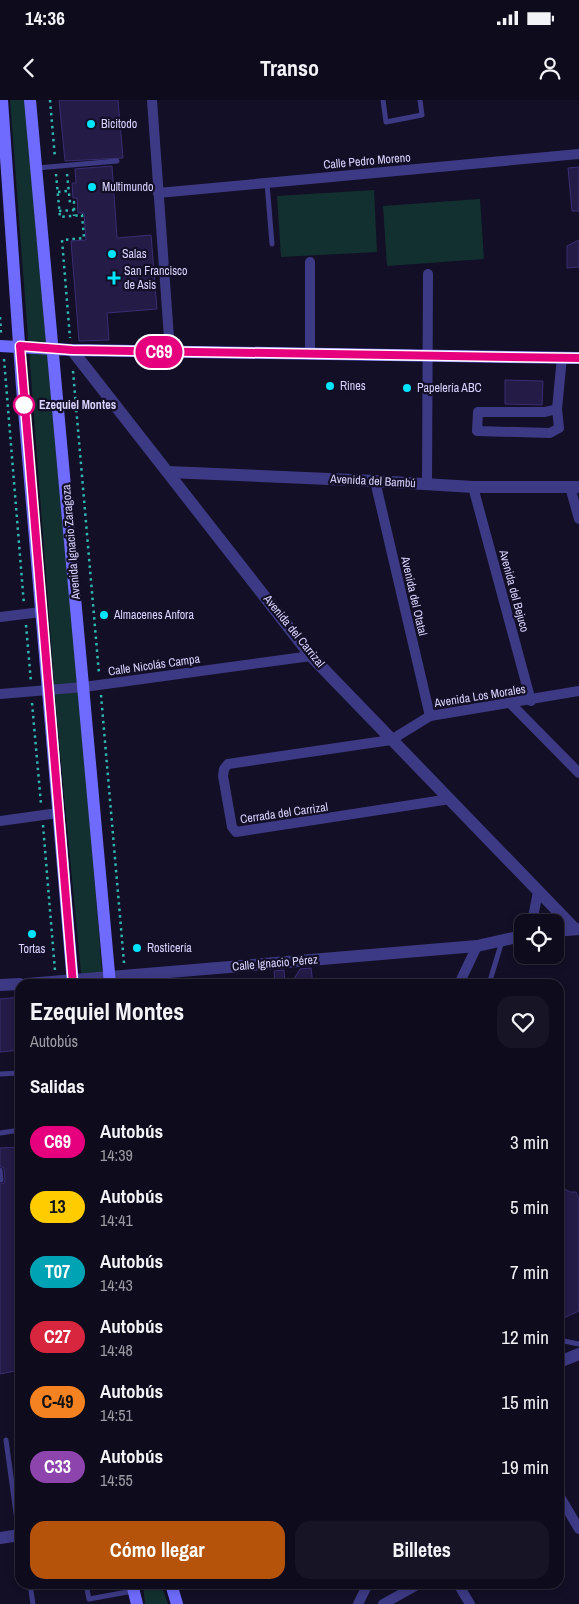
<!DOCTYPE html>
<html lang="es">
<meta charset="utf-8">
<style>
:root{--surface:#0e0b1c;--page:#171425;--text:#f1f3f6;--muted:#9b9ba3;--line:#2e2b3b;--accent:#b45309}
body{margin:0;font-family:"Archivo Narrow",sans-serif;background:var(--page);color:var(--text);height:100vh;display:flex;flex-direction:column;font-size:19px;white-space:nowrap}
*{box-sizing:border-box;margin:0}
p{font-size:16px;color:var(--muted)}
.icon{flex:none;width:28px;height:28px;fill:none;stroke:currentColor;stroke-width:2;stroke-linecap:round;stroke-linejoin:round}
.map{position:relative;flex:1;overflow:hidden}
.details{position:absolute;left:15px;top:879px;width:549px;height:610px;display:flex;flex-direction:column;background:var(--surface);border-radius:15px;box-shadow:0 2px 8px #0003,0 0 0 1px var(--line)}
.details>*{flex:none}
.badge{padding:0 10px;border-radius:16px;font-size:18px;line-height:32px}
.buttons{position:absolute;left:514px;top:814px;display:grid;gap:10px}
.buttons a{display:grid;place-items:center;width:50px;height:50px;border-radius:10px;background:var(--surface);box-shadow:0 2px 8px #0003,0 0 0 1px var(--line);font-size:25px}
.map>.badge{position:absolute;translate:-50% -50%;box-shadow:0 0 0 2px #fff}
h2{padding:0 15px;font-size:19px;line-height:45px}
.round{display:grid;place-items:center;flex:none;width:52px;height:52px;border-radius:15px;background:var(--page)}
.headline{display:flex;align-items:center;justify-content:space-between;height:85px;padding:0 15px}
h1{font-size:24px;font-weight:800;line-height:38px}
.action{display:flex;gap:10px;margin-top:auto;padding:10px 15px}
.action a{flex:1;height:58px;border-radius:15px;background:var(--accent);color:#fff;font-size:20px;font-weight:800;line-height:58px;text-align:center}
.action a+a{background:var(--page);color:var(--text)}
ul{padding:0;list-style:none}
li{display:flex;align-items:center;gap:15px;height:65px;padding:0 15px}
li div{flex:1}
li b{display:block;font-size:19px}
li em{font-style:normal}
li .badge{min-width:55px;font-weight:700;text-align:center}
.status{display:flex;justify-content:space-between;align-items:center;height:35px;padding:0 25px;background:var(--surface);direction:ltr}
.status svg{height:14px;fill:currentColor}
header{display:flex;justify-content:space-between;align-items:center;height:65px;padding:0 15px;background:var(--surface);font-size:22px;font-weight:800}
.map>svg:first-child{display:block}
.green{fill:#12302f}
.building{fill:#241b47;stroke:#3b2d73}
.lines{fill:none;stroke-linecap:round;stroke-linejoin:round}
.path{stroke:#2fb8b0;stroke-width:2.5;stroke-dasharray:2.5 4;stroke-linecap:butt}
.service{stroke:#3d3a85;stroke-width:5}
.minor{stroke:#3d3a85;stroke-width:10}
.tertiary{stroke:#3d3a85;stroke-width:12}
.secondary{stroke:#6f6bff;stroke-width:12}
.line-casing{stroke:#fff;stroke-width:11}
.line{stroke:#e6007e;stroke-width:8}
.poi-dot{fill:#00e5ff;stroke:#130f26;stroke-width:2}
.stop-dot{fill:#fff;stroke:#e6007e;stroke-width:2.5}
.labels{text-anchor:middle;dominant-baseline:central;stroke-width:4.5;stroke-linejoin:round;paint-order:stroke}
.poi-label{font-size:12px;fill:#d9d4ff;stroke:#130f26;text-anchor:start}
.street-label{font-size:12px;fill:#d9d4ff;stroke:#130f26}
.stop-label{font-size:12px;font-weight:bold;fill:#d9d4ff;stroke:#130f26;text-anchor:start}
</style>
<div class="status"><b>14:36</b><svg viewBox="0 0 49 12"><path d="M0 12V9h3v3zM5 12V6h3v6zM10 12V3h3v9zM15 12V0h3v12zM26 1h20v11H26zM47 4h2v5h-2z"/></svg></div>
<header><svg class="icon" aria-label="back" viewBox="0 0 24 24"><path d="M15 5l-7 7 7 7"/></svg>Transo<svg class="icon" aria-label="person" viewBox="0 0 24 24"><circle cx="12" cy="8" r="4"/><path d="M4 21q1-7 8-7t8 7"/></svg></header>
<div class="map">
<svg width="579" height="1504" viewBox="0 0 579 1504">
<rect width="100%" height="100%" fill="#130f26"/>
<g class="green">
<path d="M10,0h15c24,295 55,589 78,884h-21l-25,-264z"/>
<path d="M374,90l3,62 -96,5 -4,-61z"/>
<path d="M480,99l4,60 -97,7 -4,-60z"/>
<path d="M143,1484h18l7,20h-23z"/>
</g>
<g class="building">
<path d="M59,0h59l5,58 -58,3z"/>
<path d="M112,66l5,72 34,-3 6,74 -50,4 2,27 -30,1 -8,-100 15,-1 -2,-27h-6l-1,-15h-4l-1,-15h4l-1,-14z"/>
<path d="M579,67v44h-7l-4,-43z"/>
<path d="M579,140v27l-12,1v-22z"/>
<path d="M505,280l38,1 -1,24 -37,-1z"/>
<path d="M311,868l2,16h-22l9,-15z"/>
<path d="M284,870l1,14h-10l-1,-13z"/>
<path d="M20,897v53l-20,2v-53z"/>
<path d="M20,1047v223l-20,4v-190l4,-1 1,-3 -1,-12 -4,-2v-18z"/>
<path d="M559,1086l11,6h6l3,7v112l-20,9z"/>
</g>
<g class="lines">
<g class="path">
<path d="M50,0l5,58"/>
<path d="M56,74l4,43 22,-2 2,23 -22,2 8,98"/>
<path d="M67,74l3,29 4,-1v8"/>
<path d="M58,92l10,-1"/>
<path d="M59,111l15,-1v6"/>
<path d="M0,217l1,16"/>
<path d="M4,259l20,246"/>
<path d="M73,271l26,303"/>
<path d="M26,525l5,57"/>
<path d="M101,595l23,268"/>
<path d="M32,603l9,101"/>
<path d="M43,725l12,146"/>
</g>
<g class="service">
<path d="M383,0l3,22 36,-7 -2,-15"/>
<path d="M37,68l80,-7"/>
<path d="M267,83l5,61"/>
<path d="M489,884l13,-43"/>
<path d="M0,974l20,-1"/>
<path d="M0,1033l20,-3"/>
<path d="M0,1070l1,10"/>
<path d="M559,1240l20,4"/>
<path d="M6,1340l13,95"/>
<path d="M30,1484l3,20"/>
<path d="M86,1484l3,15 44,-8"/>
</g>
<g class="minor">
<path d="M152,0l18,252"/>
<path d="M158,93l421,-39"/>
<path d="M310,162v92"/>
<path d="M557,309l-12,3h-67l-1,19 73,2 9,-5 -2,-19 5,-52"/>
<path d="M375,381l55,235"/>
<path d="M427,384l1,-210"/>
<path d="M473,387l58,214"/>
<path d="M570,387l9,32"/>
<path d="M0,517l41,-5"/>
<path d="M0,594l84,-7 227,-31"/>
<path d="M511,604l68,69"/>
<path d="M450,699l-214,33 -4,-5 -9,-51 1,-7 4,-5 163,-24 39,-24 149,-25"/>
<path d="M0,721l58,-8"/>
<path d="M532,822l6,-30"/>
<path d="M459,884l18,-38"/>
<path d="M559,1395l20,34"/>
<path d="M458,1484l12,20"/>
<path d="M358,1504l10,-20"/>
<path d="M383,1504l36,-20"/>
</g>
<g class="tertiary">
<path d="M72,250l239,306 264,273"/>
<path d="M168,372l207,9 98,6h106"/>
<path d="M555,831l24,-2"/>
<path d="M27,884l450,-38 45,-10"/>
<path d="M0,885l20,-1"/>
<path d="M559,1262l20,-8"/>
<path d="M0,1438l20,-3"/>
</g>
<g class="secondary">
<path d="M2,0l20,287 51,597"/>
<path d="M30,0l80,884"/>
<path d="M0,246l72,4 507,8"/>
<path d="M132,1484l5,20"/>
<path d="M171,1484l6,20"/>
</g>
</g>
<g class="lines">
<defs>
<path id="line" d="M73,884l-53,-638 52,4 507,8"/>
</defs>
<use href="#line" class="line-casing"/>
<use href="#line" class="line"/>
</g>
<g class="poi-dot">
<circle cx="91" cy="24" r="5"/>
<circle cx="92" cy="87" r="5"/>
<circle cx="112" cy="154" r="5"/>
<path d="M111.5 170.5h5v5h5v5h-5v5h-5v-5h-5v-5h5z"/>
<circle cx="330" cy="286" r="5"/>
<circle cx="407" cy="288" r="5"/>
<circle cx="104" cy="515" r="5"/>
<circle cx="32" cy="834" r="5"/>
<circle cx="137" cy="848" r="5"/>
</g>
<circle class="stop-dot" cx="24" cy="305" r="10"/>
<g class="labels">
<g class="poi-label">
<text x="101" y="24">Bicitodo</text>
<text x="102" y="87">Multimundo</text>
<text x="122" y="154">Salas</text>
<text x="124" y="171">San Francisco<tspan x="124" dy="14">de Asis</tspan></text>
<text x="340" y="286">Rines</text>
<text x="417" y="288">Papelería ABC</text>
<text x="114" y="515">Almacenes Anfora</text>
<text x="147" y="848">Rosticería</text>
<text x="32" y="849" text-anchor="middle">Tortas</text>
</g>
<g class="street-label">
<text transform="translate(367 61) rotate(-5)">Calle Pedro Moreno</text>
<text transform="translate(373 381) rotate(3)">Avenida del Bambú</text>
<text transform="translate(71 442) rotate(-95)">Avenida Ignacio Zaragoza</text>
<text transform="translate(514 491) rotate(75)">Avenida del Bejuco</text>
<text transform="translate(414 496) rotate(77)">Avenida del Otatal</text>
<text transform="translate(294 531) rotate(51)">Avenida del Carrizal</text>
<text transform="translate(154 565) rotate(-8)">Calle Nicolás Campa</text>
<text transform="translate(480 596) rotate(-9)">Avenida Los Morales</text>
<text transform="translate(284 713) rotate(-8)">Cerrada del Carrizal</text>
<text transform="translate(275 863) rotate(-5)">Calle Ignacio Pérez</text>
</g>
<g class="stop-label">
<text x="39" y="305">Ezequiel Montes</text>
</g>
</g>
</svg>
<div class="buttons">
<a><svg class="icon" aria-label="locate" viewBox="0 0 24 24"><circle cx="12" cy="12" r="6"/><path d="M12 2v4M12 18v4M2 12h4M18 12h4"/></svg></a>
</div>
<b class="badge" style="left:159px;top:252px;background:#e6007e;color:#fff">C69</b>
<section class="details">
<div class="headline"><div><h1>Ezequiel Montes</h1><p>Autobús</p></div><a class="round"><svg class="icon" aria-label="heart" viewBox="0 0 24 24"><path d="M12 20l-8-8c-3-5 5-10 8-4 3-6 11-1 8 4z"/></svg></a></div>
<h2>Salidas</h2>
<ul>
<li><span class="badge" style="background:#e6007e;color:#fff">C69</span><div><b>Autobús</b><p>14:39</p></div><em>3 min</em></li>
<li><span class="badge" style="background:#fc0;color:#111">13</span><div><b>Autobús</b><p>14:41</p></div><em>5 min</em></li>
<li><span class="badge" style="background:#00a3b4;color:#fff">T07</span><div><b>Autobús</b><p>14:43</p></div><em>7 min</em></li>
<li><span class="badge" style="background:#d7263d;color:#fff">C27</span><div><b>Autobús</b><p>14:48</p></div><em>12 min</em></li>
<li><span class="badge" style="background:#f58220;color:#111">C-49</span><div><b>Autobús</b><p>14:51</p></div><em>15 min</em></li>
<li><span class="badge" style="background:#8e44ad;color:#fff">C33</span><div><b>Autobús</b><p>14:55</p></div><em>19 min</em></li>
</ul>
<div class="action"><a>Cómo llegar</a><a>Billetes</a></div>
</section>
</div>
